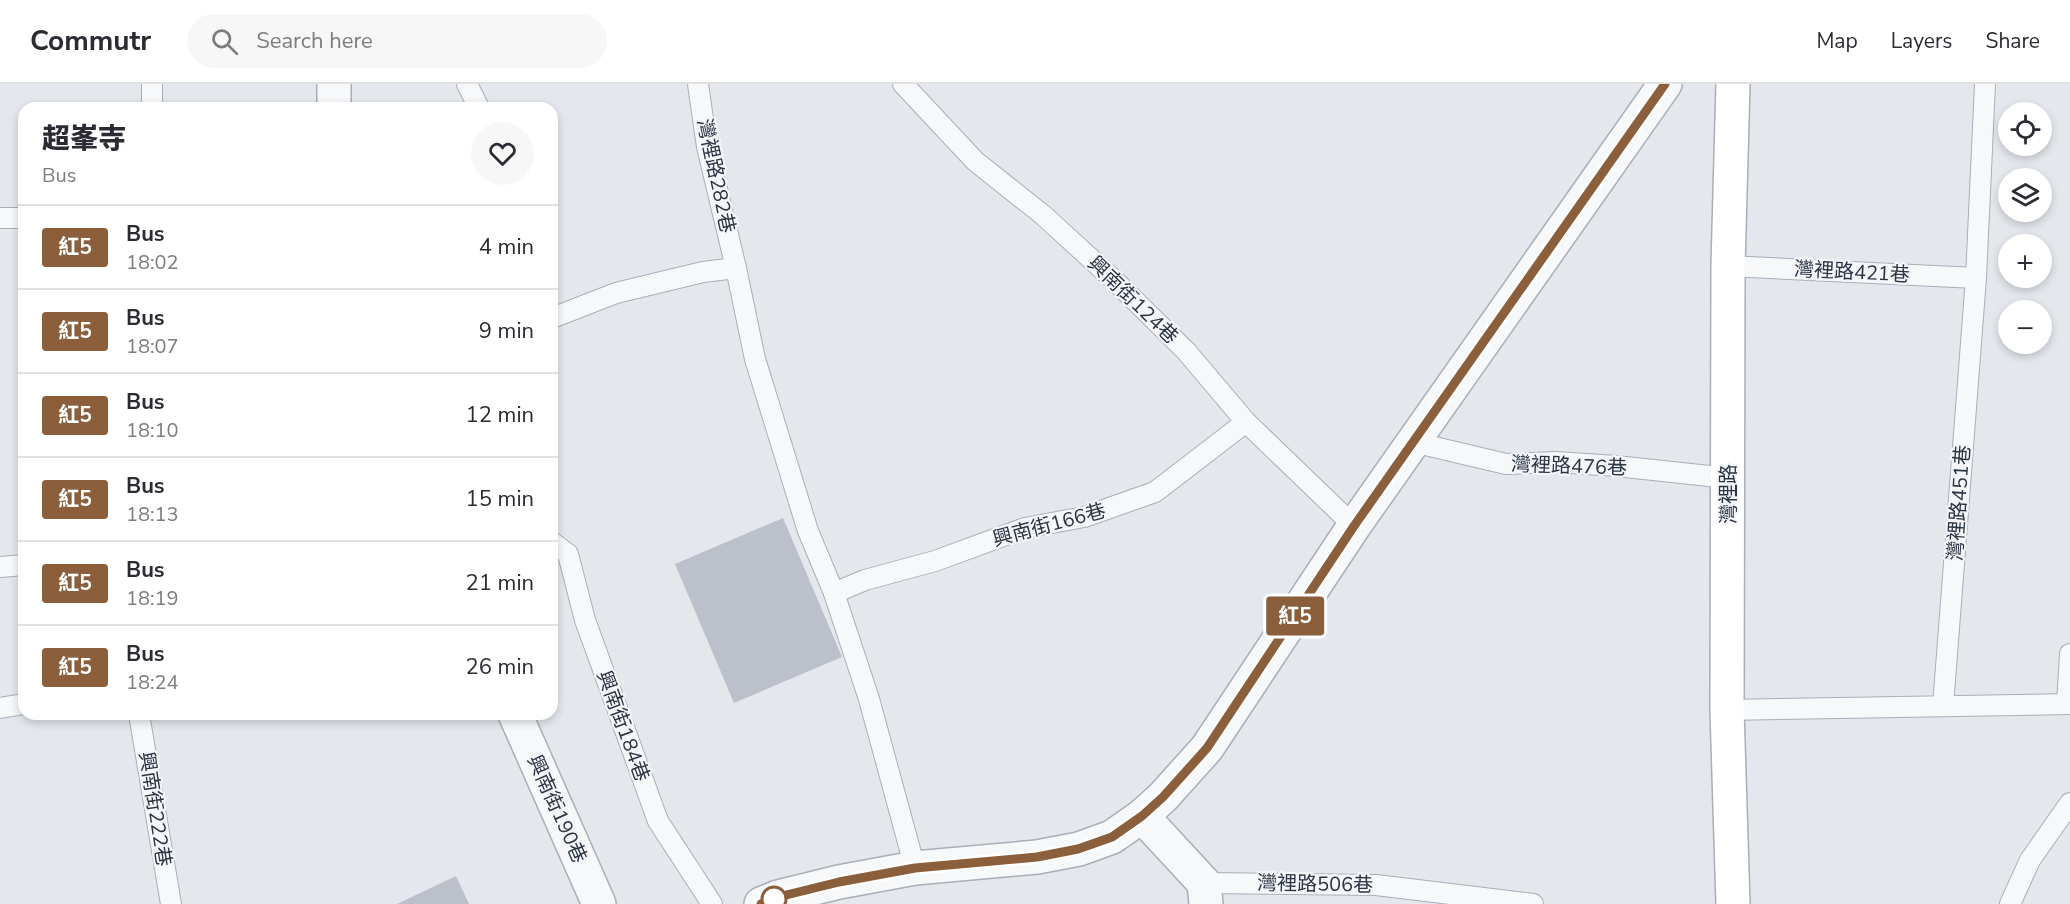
<!DOCTYPE html>
<meta charset="utf-8">
<style>
:root{--surface:#fff;--page:#f7f7f7;--text:#2b2b33;--muted:#7c7c81;--line:#e1e1e2}
body{margin:0;font-family:"Nunito Sans","Noto Sans TC",sans-serif;background:var(--page);color:var(--text);height:100vh;display:flex;flex-direction:column;font-size:22px;white-space:nowrap}
*{box-sizing:border-box;margin:0}
p{font-size:20px;color:var(--muted)}
.icon{flex:none;width:33px;height:33px;fill:none;stroke:currentColor;stroke-width:2;stroke-linecap:round;stroke-linejoin:round}
.map{position:relative;flex:1;overflow:hidden}
.sheet{position:absolute;left:18px;top:18px;width:540px;height:618px;display:flex;flex-direction:column;background:var(--surface);border-radius:18px;box-shadow:0 3px 9px #0003}
.sheet>*{flex:none}
.badge{padding:0 12px;border-radius:4px;font-size:21px;line-height:39px}
.fabs{position:absolute;left:1998px;top:18px;display:grid;gap:12px}
.fabs a{display:grid;place-items:center;width:54px;height:54px;border-radius:50%;background:var(--surface);box-shadow:0 3px 9px #0003;font-size:30px}
.map>.badge{position:absolute;translate:-50% -50%;box-shadow:0 0 0 3px #fff}
.round{display:grid;place-items:center;flex:none;width:63px;height:63px;border-radius:32px;background:var(--page)}
.headline{display:flex;align-items:center;justify-content:space-between;height:102px;padding:0 24px}
h1{font-size:28px;font-weight:800;line-height:45px}
ul{padding:0;list-style:none}
li{display:flex;align-items:center;gap:18px;height:84px;padding:0 24px;border-top:2px solid var(--line)}
li div{flex:1}
li b{display:block;font-size:22px}
li em{font-style:normal}
li .badge{min-width:66px;font-weight:700;text-align:center}
header{display:flex;align-items:center;gap:36px;box-sizing:border-box;height:84px;padding:0 30px;background:var(--surface);border-bottom:2px solid var(--line)}
header strong{font-size:28px}
nav{display:flex;gap:33px;margin-inline-start:auto;font-size:21px}
.search{width:420px;height:54px;background:var(--page);display:flex;align-items:center;gap:15px;box-sizing:border-box;padding:0 21px;border-radius:33px;color:var(--muted);font-size:22px}
.map>svg:first-child{display:block}
.building{fill:#bbc0ca}
.lines{fill:none;stroke-linecap:round;stroke-linejoin:round}
.lane-casing{stroke:#a9aeb7;stroke-width:22}
.street-casing{stroke:#a9aeb7;stroke-width:36}
.secondary-casing{stroke:#a9aeb7;stroke-width:36}
.lane{stroke:#f7f8fa;stroke-width:20}
.street{stroke:#f7f8fa;stroke-width:33}
.secondary{stroke:#fff;stroke-width:33}
.line-casing{stroke:#fff;stroke-width:14}
.line{stroke:#8b5e3c;stroke-width:9}
.stop-dot{fill:#fff;stroke:#8b5e3c;stroke-width:3}
.labels{text-anchor:middle;dominant-baseline:central;stroke-width:4.5;stroke-linejoin:round;paint-order:stroke}
.street-label{font-size:20px;fill:#2b3445;stroke:#f4f6f9}
</style>
<header>
<strong>Commutr</strong>
<div class="search"><svg class="icon" aria-label="search" viewBox="0 0 24 24"><circle cx="10" cy="10" r="6"/><path d="M15 15l6 6"/></svg>Search here</div>
<nav><a>Map</a><a>Layers</a><a>Share</a></nav>
</header>
<div class="map">
<svg width="2070" height="820" viewBox="0 0 2070 820">
<rect width="100%" height="100%" fill="#e4e7ec"/>
<g class="building">
<path d="M783,434l59,139 -108,46 -59,-139z"/>
<path d="M456,792l13,28h-72z"/>
</g>
<g class="lines">
<defs>
<g id="lane">
<path d="M152,0v17"/>
<path d="M467,0l12,24"/>
<path d="M698,0l9,63 29,121 19,91 53,172 26,62 35,106 46,169"/>
<path d="M903,0l72,77 68,54 70,64 73,72 60,71 108,104"/>
<path d="M0,134h24"/>
<path d="M1728,182l248,12"/>
<path d="M552,234l64,-25 87,-21 33,-4"/>
<path d="M1413,358l93,22 50,-2 60,4 112,12"/>
<path d="M552,458l16,12 17,66 73,201 54,83"/>
<path d="M0,483l24,-2"/>
<path d="M834,509l31,-13 70,-19 90,-33 59,-11 71,-25 91,-70"/>
<path d="M2067,620l3,-50"/>
<path d="M1943,622l33,-428 9,-194"/>
<path d="M0,624l24,-4"/>
<path d="M1727,626l343,-6"/>
<path d="M139,630l32,190"/>
<path d="M1204,799l172,2 157,19"/>
<path d="M2010,820l20,-44 40,-57"/>
</g>
<g id="street">
<path d="M334,0v24"/>
<path d="M515,630l84,190"/>
<path d="M1142,732l62,67 2,21"/>
<path d="M761,820l17,-7 61,-15 76,-14 122,-11 42,-8 33,-12 30,-21 21,-19 44,-49 147,-222 311,-442"/>
</g>
<path id="secondary" d="M1733,0l-5,182 -1,444 6,194"/>
</defs>
<use href="#lane" class="lane-casing"/>
<use href="#street" class="street-casing"/>
<use href="#secondary" class="secondary-casing"/>
<use href="#lane" class="lane"/>
<use href="#street" class="street"/>
<use href="#secondary" class="secondary"/>
</g>
<g class="lines">
<defs>
<path id="line" d="M761,820l17,-7 61,-15 76,-14 122,-11 41,-8 34,-12 30,-21 21,-19 44,-49 147,-222 311,-442"/>
</defs>
<use href="#line" class="line-casing"/>
<use href="#line" class="line"/>
</g>
<circle class="stop-dot" cx="774" cy="815" r="12"/>
<g class="labels">
<g class="street-label">
<text transform="translate(716 92) rotate(78)">灣裡路282巷</text>
<text transform="translate(1852 188) rotate(3)">灣裡路421巷</text>
<text transform="translate(1133 216) rotate(44)">興南街124巷</text>
<text transform="translate(1569 382) rotate(2)">灣裡路476巷</text>
<text transform="translate(1728 410) rotate(-90)">灣裡路</text>
<text transform="translate(1959 419) rotate(-86)">灣裡路451巷</text>
<text transform="translate(1049 441) rotate(-15)">興南街166巷</text>
<text transform="translate(623 642) rotate(70)">興南街184巷</text>
<text transform="translate(155 725) rotate(81)">興南街222巷</text>
<text transform="translate(557 725) rotate(66)">興南街190巷</text>
<text transform="translate(1315 800) rotate(1)">灣裡路506巷</text>
</g>
</g>
</svg>
<div class="fabs">
<a><svg class="icon" aria-label="locate" viewBox="0 0 24 24"><circle cx="12" cy="12" r="6"/><path d="M12 2v4M12 18v4M2 12h4M18 12h4"/></svg></a>
<a><svg class="icon" aria-label="layers" viewBox="0 0 24 24"><path d="M12 4l9 5-9 5-9-5zM3 14l9 5 9-5"/></svg></a>
<a>+</a>
<a>−</a>
</div>
<b class="badge" style="left:1295px;top:532px;background:#8b5e3c;color:#fff">紅5</b>
<section class="sheet">
<div class="headline"><div><h1>超峯寺</h1><p>Bus</p></div><a class="round"><svg class="icon" aria-label="heart" viewBox="0 0 24 24"><path d="M12 20l-8-8c-3-5 5-10 8-4 3-6 11-1 8 4z"/></svg></a></div>
<ul>
<li><span class="badge" style="background:#8b5e3c;color:#fff">紅5</span><div><b>Bus</b><p>18:02</p></div><em>4 min</em></li>
<li><span class="badge" style="background:#8b5e3c;color:#fff">紅5</span><div><b>Bus</b><p>18:07</p></div><em>9 min</em></li>
<li><span class="badge" style="background:#8b5e3c;color:#fff">紅5</span><div><b>Bus</b><p>18:10</p></div><em>12 min</em></li>
<li><span class="badge" style="background:#8b5e3c;color:#fff">紅5</span><div><b>Bus</b><p>18:13</p></div><em>15 min</em></li>
<li><span class="badge" style="background:#8b5e3c;color:#fff">紅5</span><div><b>Bus</b><p>18:19</p></div><em>21 min</em></li>
<li><span class="badge" style="background:#8b5e3c;color:#fff">紅5</span><div><b>Bus</b><p>18:24</p></div><em>26 min</em></li>
</ul>
</section>
</div>
